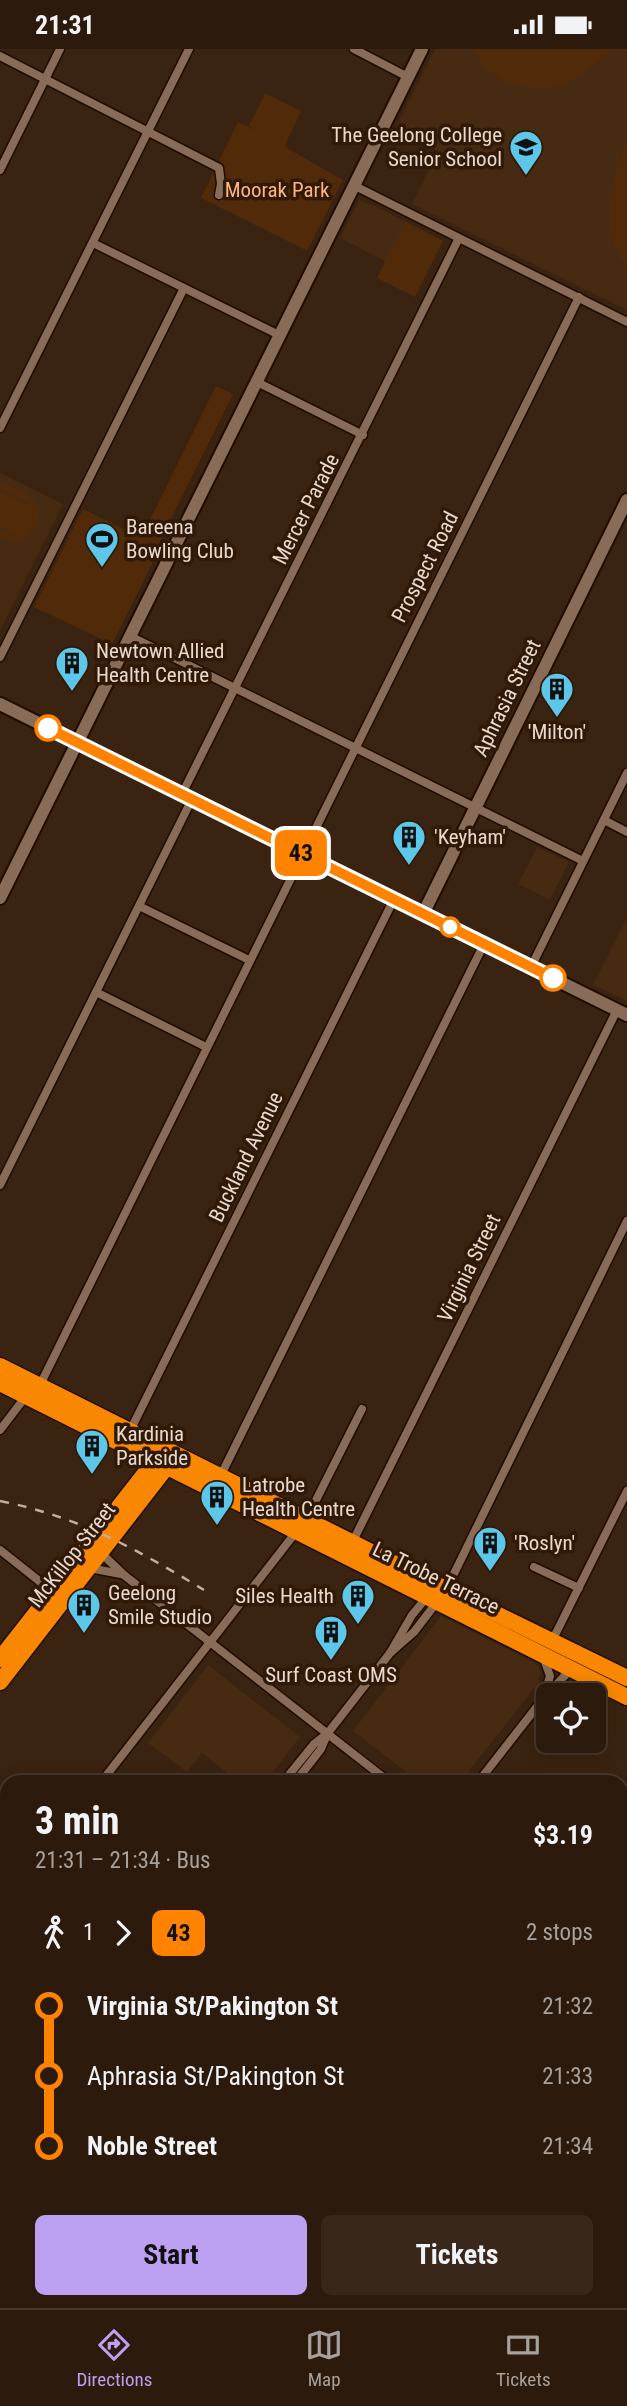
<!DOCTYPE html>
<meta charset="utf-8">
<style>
:root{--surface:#2c1a0c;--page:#38271a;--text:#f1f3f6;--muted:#a6a19d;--line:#48382d;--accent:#bca0f2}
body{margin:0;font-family:"Roboto Condensed",sans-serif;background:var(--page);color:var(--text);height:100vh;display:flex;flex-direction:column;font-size:26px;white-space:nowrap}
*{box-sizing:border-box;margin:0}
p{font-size:23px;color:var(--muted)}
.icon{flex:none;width:38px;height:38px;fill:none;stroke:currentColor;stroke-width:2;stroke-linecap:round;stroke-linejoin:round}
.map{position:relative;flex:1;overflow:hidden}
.details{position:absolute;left:0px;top:1726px;width:628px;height:534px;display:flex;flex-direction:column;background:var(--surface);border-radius:21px 21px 0 0;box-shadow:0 4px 18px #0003,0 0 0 2px var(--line)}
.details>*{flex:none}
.badge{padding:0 14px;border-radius:10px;font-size:24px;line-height:46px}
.controls{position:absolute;left:536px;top:1634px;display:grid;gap:14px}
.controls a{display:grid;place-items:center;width:70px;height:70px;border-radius:10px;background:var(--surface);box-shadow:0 4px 18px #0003,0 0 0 2px var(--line);font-size:35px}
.map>.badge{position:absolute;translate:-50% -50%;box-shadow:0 0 0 4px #fff}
.legs{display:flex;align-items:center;gap:10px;height:77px;padding:0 35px;font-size:23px}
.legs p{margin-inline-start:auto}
.head{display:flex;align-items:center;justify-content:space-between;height:119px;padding:0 35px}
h1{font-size:38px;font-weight:700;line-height:52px}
.button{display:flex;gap:14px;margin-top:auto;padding:14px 35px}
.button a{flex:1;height:80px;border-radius:10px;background:var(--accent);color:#111;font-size:28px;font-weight:700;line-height:80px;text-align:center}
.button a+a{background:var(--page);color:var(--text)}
ul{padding:0 35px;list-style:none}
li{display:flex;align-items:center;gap:24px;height:70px;font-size:26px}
li i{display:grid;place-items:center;width:10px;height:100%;margin:0 9px;background:currentColor}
li i::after{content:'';width:18px;height:18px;margin:-9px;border:5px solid;border-radius:50%;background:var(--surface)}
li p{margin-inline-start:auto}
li:first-child i{background:linear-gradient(#0000 50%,currentColor 0)}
li:last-child i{background:linear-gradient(currentColor 50%,#0000 0)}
.status{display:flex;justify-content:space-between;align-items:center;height:49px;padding:0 35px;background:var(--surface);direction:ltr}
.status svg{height:19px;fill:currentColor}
.dock{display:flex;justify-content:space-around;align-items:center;height:98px;border-top:2px solid var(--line);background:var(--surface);font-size:19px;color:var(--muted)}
.dock a{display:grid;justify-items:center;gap:4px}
.dock .selected{color:var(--accent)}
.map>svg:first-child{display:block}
.built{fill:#472a12}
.green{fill:#512b09}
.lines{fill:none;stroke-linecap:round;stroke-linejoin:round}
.street-casing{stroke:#210b00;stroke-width:11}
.secondary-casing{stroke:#210b00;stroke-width:16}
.highway-casing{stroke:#210b00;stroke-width:19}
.street{stroke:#886c58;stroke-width:8}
.secondary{stroke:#886c58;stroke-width:12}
.highway{stroke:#f98701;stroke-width:16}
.rail{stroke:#c0aea2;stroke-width:2.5;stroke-dasharray:9 9;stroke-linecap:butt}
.line-1-casing{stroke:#fff;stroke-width:16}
.line-1{stroke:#ff8200;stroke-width:10}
.stop-1-dot{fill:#fff;stroke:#ff8200;stroke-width:3.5}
.labels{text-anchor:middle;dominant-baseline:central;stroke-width:7;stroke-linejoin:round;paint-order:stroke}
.poi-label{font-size:21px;fill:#e8d8cd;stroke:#301907;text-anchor:start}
.park-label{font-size:21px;fill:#ffb57d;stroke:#301907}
.street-label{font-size:21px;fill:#e8d8cd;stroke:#301907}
</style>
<div class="status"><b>21:31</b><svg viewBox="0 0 49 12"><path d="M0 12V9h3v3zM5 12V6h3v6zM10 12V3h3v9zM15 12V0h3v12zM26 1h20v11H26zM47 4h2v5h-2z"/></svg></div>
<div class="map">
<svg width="627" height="2259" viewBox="0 0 627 2259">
<rect width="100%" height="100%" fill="#3a2310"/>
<g class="built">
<path d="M435,0h192v261l-215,-106 26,-53 -43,-22z"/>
<path d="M359,151l18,7 66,34 -28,56 -38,-19 8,-17 -45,-23z"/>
<path d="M0,424l63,31 -63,127z"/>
<path d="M537,798l32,15 -19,38 -32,-16z"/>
<path d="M627,868v84l-34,-16z"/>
<path d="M441,1567l94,47 6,10 -3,6 2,2 -79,100h-43l-65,-50z"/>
<path d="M208,1616l92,72 -34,44h-29l-35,-28 -15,19 -39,-29z"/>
<path d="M0,1952l7,5v109l-7,9z"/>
<path d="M7,2085v143l-7,-6v-127z"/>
<path d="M37,2252h344l8,7h-344z"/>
</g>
<g class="green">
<path d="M474,0h136l-4,6 -19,16 -24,14 -29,5 -28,-8 -23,-15z"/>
<path d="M265,44l36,18 -16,34 2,3 56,32 -36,71 -106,-53 37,-76 21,10 -10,-6z"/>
<path d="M627,94v121c-31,-22 -14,-93 0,-121z"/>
<path d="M406,173l37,19 -28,56 -38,-19z"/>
<path d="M216,337l17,8 -75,151 -10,-4 12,7 -48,96 -78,-37 49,-98 58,29z"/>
<path d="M0,435c34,7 53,27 24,56l-12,1 -12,-5v-5l13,6 7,-1 -20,-10v-34l34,15 -5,-5 -29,-13z"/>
</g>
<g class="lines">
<defs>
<g id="street">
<path d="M354,0l54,28"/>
<path d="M0,7l219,112 2,16 -2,11"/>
<path d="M0,121l60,-121"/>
<path d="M353,136l274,137"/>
<path d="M93,194l186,92"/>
<path d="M257,333l106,53"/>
<path d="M0,379l189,-379"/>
<path d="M130,587l453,225"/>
<path d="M0,608l184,-369"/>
<path d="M182,745l277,-556"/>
<path d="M604,771l23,12"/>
<path d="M139,857l110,54"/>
<path d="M531,918l96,-194"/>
<path d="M96,943l110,55"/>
<path d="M0,1136l192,-386"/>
<path d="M40,1336l539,-1088"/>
<path d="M0,1381l26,-34"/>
<path d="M130,1382l264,-532"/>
<path d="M221,1426l263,-531"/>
<path d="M307,1469l55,-109"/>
<path d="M353,1492l264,-531"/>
<path d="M0,1501l53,42"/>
<path d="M101,1504l23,22 264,206"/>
<path d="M534,1518l45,21"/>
<path d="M89,1519l32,6"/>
<path d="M445,1543l182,-371"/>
<path d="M552,1592l75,-150"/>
<path d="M390,1604l24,-21 23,-30"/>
<path d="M544,1647l6,-20 -6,-17"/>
<path d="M102,1732l194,-249"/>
<path d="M284,1732l30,-37 13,-10 11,-14 52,-67 22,-38 15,-18"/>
<path d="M296,1732l25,-32 5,-12"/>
<path d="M479,1732l64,-82 28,-30"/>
<path d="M0,1863l7,-9"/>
<path d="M621,1915l6,-7"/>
<path d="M621,1922l6,4"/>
<path d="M621,2030l6,-8"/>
<path d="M0,2095l7,-9"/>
<path d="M0,2115l7,-9"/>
<path d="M385,2252l8,7"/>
<path d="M67,2259l6,-7"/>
<path d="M443,2259l5,-7"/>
</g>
<g id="secondary">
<path d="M0,655l627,311"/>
<path d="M0,849l422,-849"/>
<path d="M423,865l204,-414"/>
<path d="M621,1789l6,-7"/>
<path d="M0,1790l7,5"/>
<path d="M0,2147l7,6"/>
<path d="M133,2252l9,7"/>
<path d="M585,2252l9,7"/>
<path d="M608,2252l10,7"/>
<path d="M247,2259l5,-7"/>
<path d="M262,2259l5,-7"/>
</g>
<g id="highway">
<path d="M0,1317l423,212 204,100"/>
<path d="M0,1334l627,314"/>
<path d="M0,1610l161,-206"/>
<path d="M0,1633l172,-222"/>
</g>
</defs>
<use href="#street" class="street-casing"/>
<use href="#secondary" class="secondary-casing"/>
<use href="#highway" class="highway-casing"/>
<use href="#street" class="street"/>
<use href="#secondary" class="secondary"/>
<use href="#highway" class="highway"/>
<path class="rail" d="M0,1452c80,16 136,48 204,89"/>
</g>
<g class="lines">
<defs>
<path id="line-1" d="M48,679l505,250"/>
</defs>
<use href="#line-1" class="line-1-casing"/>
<use href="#line-1" class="line-1"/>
</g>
<defs>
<symbol id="school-pin" viewBox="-11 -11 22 30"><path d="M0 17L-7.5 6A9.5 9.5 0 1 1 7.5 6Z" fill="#5cc7e8" stroke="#301907"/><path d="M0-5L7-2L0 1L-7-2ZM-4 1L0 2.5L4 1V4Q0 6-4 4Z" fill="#111"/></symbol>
<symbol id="stadium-pin" viewBox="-11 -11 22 30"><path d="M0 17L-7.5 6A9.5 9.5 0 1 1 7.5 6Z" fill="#5cc7e8" stroke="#301907"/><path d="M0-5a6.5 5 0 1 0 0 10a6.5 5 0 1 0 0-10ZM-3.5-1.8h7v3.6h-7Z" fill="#111"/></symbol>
<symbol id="building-pin" viewBox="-11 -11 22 30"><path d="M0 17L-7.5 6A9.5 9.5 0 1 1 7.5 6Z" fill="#5cc7e8" stroke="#301907"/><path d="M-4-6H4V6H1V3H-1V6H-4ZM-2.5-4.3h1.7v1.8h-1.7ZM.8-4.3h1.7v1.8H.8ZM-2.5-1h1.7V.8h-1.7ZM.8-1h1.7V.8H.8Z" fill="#111"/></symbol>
</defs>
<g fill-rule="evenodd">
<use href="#school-pin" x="507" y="79" width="38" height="52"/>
<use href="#stadium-pin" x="83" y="471" width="38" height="52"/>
<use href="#building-pin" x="53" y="595" width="38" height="52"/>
<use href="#building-pin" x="538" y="621" width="38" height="52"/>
<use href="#building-pin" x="390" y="769" width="38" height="52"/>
<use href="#building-pin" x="73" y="1378" width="38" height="52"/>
<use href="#building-pin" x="198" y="1429" width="38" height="52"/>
<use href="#building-pin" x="471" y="1475" width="38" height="52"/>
<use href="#building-pin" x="339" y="1528" width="38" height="52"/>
<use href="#building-pin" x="65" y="1537" width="38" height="52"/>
<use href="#building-pin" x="312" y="1564" width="38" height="52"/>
</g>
<g class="stop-1-dot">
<circle cx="48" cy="679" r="12"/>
<circle cx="450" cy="878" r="9"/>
<circle cx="553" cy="929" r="12"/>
</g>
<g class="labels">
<g class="poi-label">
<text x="502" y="86" text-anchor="end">The Geelong College<tspan x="502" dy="24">Senior School</tspan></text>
<text x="126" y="478">Bareena<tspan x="126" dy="24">Bowling Club</tspan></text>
<text x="96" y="602">Newtown Allied<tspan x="96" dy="24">Health Centre</tspan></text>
<text x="557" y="683" text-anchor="middle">'Milton'</text>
<text x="434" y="788">'Keyham'</text>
<text x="116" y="1385">Kardinia<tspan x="116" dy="24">Parkside</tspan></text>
<text x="242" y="1436">Latrobe<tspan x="242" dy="24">Health Centre</tspan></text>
<text x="514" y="1494">'Roslyn'</text>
<text x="108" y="1544">Geelong<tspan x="108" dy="24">Smile Studio</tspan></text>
<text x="334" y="1547" text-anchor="end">Siles Health</text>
<text x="331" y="1626" text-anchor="middle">Surf Coast OMS</text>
</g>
<g class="park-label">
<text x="277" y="141">Moorak Park</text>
</g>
<g class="street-label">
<text transform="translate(306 460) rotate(-63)">Mercer Parade</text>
<text transform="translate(425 518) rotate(-63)">Prospect Road</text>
<text transform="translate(507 649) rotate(-64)">Aphrasia Street</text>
<text transform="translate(246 1108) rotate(-64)">Buckland Avenue</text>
<text transform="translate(469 1219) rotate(-64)">Virginia Street</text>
<text transform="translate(72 1506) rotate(-52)">McKillop Street</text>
<text transform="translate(436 1529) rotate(26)">La Trobe Terrace</text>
</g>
</g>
</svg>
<div class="controls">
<a><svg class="icon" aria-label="locate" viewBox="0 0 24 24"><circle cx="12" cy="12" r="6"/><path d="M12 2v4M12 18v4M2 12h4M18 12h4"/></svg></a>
</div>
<b class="badge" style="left:301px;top:804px;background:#ff8200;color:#111">43</b>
<section class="details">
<div class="head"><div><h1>3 min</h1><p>21:31 – 21:34 · Bus</p></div><b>$3.19</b></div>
<div class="legs"><svg class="icon" aria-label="walk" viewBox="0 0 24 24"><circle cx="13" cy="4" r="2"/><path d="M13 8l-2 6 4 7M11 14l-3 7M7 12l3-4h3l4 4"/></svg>1<svg class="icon" aria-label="forward" viewBox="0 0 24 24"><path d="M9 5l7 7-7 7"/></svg><b class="badge" style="background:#ff8200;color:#111">43</b><p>2 stops</p></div>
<ul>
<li><i style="color:#ff8200"></i><b>Virginia St/Pakington St</b><p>21:32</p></li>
<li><i style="color:#ff8200"></i><span>Aphrasia St/Pakington St</span><p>21:33</p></li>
<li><i style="color:#ff8200"></i><b>Noble Street</b><p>21:34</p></li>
</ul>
<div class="button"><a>Start</a><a>Tickets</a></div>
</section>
</div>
<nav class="dock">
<a class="selected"><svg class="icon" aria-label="directions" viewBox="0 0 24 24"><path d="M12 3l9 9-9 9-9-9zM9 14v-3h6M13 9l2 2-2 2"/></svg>Directions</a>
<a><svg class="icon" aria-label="map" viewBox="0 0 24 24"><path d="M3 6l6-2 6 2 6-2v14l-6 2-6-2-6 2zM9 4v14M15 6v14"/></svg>Map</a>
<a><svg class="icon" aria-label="tickets" viewBox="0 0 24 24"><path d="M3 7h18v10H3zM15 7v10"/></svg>Tickets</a>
</nav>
